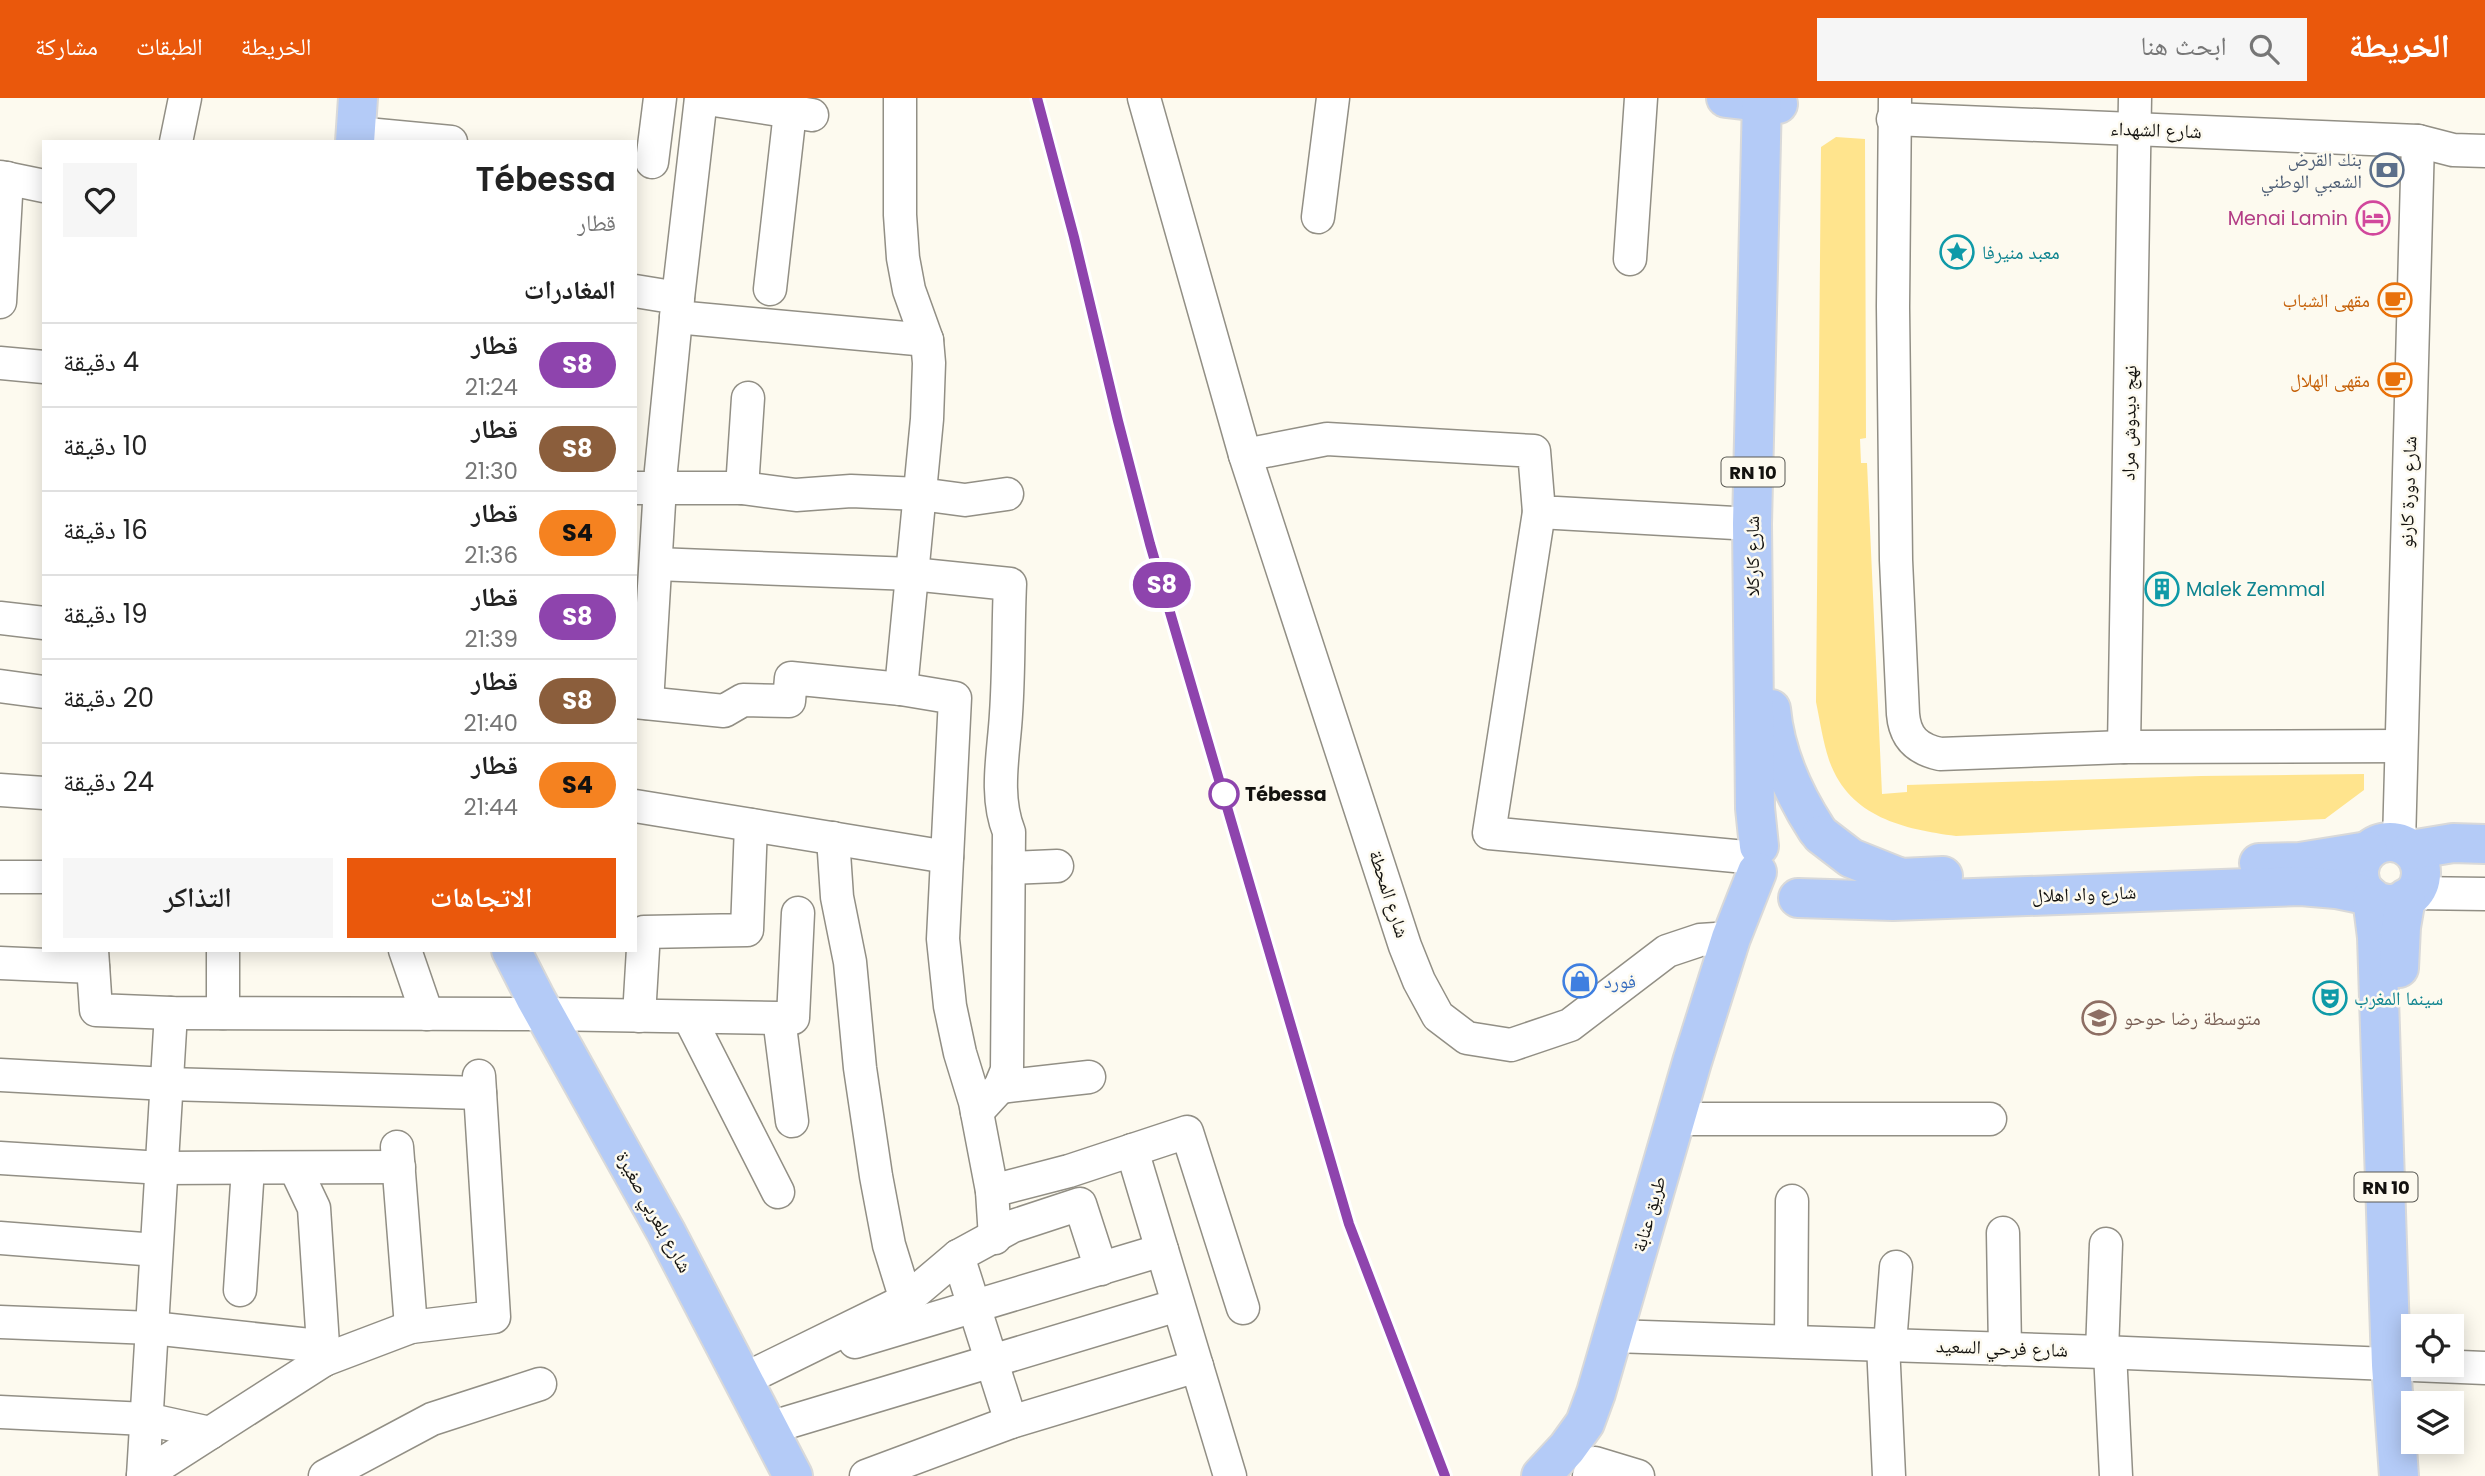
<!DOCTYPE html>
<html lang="ar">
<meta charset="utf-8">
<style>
:root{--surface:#fff;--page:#f6f6f6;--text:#222;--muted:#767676;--line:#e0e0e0;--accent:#ea580c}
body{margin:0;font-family:Poppins,"Noto Naskh Arabic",sans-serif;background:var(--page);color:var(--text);direction:rtl;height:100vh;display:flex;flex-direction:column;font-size:26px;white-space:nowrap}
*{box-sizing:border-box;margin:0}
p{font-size:23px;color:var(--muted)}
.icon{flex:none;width:38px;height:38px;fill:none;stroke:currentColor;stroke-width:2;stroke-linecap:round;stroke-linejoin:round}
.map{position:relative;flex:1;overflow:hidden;direction:ltr}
.sheet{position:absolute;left:42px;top:42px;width:595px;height:812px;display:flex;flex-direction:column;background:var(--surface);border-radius:0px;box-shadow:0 4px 18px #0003;direction:rtl}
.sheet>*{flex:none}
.badge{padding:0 14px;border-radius:23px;font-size:24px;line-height:46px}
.fabs{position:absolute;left:2401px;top:1216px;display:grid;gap:14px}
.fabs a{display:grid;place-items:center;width:63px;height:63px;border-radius:0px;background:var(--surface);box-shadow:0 4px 18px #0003;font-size:35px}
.map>.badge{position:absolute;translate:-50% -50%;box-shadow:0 0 0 4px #fff}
h2{padding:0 21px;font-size:26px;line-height:63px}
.round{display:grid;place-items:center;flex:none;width:74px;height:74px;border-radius:0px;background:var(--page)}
.overview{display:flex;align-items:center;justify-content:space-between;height:119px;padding:0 21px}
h1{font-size:33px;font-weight:600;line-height:52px}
.action{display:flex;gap:14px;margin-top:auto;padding:14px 21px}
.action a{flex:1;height:80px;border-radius:0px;background:var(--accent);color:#fff;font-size:28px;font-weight:600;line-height:80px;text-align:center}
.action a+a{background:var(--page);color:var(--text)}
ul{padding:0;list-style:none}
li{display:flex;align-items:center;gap:21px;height:84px;padding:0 21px;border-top:2px solid var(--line)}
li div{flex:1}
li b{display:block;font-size:26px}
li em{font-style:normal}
li .badge{min-width:77px;font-weight:700;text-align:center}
header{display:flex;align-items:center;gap:42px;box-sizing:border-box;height:98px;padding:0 35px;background:var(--accent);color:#fff}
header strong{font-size:33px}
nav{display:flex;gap:38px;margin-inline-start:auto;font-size:24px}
.search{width:490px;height:63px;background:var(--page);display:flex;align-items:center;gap:18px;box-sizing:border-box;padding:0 24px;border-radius:0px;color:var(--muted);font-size:26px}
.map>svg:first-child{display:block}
.green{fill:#ffe48d}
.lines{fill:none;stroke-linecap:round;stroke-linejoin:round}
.minor-casing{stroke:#928f85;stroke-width:35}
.major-casing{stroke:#d9d9d9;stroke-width:42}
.minor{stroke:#fff;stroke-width:32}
.major{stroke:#b4cbf7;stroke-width:38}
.rail-casing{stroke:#7b7972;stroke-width:8}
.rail{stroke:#fdfaef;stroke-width:5;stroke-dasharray:16;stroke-linecap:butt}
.line-casing{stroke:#fff;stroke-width:16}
.line{stroke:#8e44ad;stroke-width:10}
.stop-dot{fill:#fff;stroke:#8e44ad;stroke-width:3.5}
.labels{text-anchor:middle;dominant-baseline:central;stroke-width:5;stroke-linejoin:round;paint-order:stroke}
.shield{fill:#fdfaef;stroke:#595852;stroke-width:2}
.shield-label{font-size:18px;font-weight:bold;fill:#13120f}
.street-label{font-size:19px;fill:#13120f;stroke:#fdfaef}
.service-label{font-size:19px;fill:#4e5e75;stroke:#fdfaef;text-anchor:end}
.hotel-label{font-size:19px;fill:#b23c85;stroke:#fdfaef;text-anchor:end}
.culture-label{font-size:19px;fill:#0d838f;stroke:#fdfaef;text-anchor:start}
.food-label{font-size:19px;fill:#c56008;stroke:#fdfaef;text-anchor:end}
.stop-label{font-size:19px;font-weight:bold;fill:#13120f;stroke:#fdfaef;text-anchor:start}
.shop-label{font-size:19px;fill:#366cbe;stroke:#fdfaef;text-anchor:start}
.education-label{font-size:19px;fill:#785e54;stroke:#fdfaef;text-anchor:start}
</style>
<header>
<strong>الخريطة</strong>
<div class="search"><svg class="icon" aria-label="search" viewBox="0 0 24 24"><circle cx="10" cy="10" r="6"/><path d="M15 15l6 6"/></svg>ابحث هنا</div>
<nav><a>الخريطة</a><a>الطبقات</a><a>مشاركة</a></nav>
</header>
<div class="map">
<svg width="2485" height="1378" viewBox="0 0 2485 1378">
<rect width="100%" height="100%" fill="#fdfaef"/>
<path class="green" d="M1836,39l29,2 1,299 -6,1 1,24h6l15,331 25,-2v-7l294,-9 163,-2v16l-39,29 -369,17c-53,-7 -107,-19 -127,-76 -6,-18 -9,-39 -13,-58l5,-555z"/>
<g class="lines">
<defs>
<g id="minor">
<path d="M701,0l111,17"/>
<path d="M900,0v117l3,43 6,32 18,50 2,23 -2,56 -26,270"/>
<path d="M1144,0l101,357 160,491 14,35 19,35 29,22 44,7 59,-20 97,-74 33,-11 31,-2"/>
<path d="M1895,0l-2,209 3,253 7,154c2,24 14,35 37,40l184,-7 277,-1"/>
<path d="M1893,21l501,21 24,1 35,9 32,1"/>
<path d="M356,35l95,9"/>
<path d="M176,44l9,-44"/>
<path d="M652,64l8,-64"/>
<path d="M0,79l44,9"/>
<path d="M1318,119l15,-119"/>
<path d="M1630,161l11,-161"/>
<path d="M770,191l20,-177"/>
<path d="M635,193l43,7"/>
<path d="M0,204l7,-124"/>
<path d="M676,219l251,23"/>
<path d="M0,265l44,4"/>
<path d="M1245,357l82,-16 207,12 5,61 213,12"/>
<path d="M635,390h107l54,7 55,-4 69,3 45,6 42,-6"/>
<path d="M742,390l6,-90"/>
<path d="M1539,414l-50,321 267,25"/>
<path d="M656,466l256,10 98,10c-2,43 -1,87 -4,130 -2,38 -12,81 3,118l-2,238 -7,17 -23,25"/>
<path d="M0,520l44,5"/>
<path d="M0,588l44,6"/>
<path d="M635,604l89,9 19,-11 46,1 2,-23 110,11 54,9 -12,241 7,67 10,47 15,49 17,89 3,47"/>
<path d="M647,605l14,-233 17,-172 23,-200"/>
<path d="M2124,649l11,-649"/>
<path d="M0,692l44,3"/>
<path d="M635,708l312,51"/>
<path d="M833,740l4,59 13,65 10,106 16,108 13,69 17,55"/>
<path d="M2399,745l19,-702"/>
<path d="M1009,770l48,-2"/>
<path d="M0,779h44"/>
<path d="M2413,795l72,1"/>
<path d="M92,852l4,60 75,3 373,1 235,4"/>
<path d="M405,852l22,64"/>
<path d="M0,865l93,4"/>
<path d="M223,915v-63"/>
<path d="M639,918l5,-84 103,-2 4,-105"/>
<path d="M689,919l89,175"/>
<path d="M0,977l167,9 313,9"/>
<path d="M1000,989l89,-10"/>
<path d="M1676,1021h314"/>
<path d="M792,1023l-13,-103h14l5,-105"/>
<path d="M397,1049l14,180"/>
<path d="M1132,1052l98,326"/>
<path d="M0,1060l162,10 237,-1"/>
<path d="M295,1070l19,40 10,152"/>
<path d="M992,1093l77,-20 118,-39 56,176"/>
<path d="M2003,1135l2,116"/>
<path d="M0,1140l156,12"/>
<path d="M958,1158l53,166"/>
<path d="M240,1192l8,-122"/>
<path d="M0,1224l152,6 158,17 14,15"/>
<path d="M1613,1238l489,16 383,16"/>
<path d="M1791,1243l1,-140"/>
<path d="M855,1244l307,-92"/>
<path d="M1883,1246l6,132"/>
<path d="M1890,1246l6,-77"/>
<path d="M2102,1254l4,-108"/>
<path d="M2110,1254l6,124"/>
<path d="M743,1282l163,-80 52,-44 55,-30 67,-22 21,65"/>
<path d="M0,1314l146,7 64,14"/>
<path d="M769,1330l409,-123"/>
<path d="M143,1378l181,-116 87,-33 83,-10 -15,-241"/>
<path d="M143,1378l28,-463"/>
<path d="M325,1378l107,-57 108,-35"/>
<path d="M866,1378l145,-54 186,-56"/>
<path d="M1589,1378l6,-13 43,13"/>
</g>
<g id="major">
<path d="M1726,0l52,6"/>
<path d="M355,44l3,-44"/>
<path d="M1771,611c4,44 22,84 46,121"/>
<path d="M1821,737l30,23 50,20 42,-2"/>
<circle cx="2390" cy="775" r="31"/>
<path d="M1759,748l-4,-38 -3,-284 10,-426"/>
<path d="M2411,752l42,-7 32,1"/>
<path d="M2259,765l41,-1 68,-11"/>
<path d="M1798,800l95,3 408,-15 35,3 34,7"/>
<path d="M2372,800l5,39 14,428 8,111"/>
<path d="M511,852l25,49 130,233 127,244"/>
<path d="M2399,870l2,-41 5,-29"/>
<path d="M1541,1378l26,-28 18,-25 11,-30 96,-331 39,-124 26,-66"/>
</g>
</defs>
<use href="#minor" class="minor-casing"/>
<use href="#major" class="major-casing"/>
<use href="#minor" class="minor"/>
<use href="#major" class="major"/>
<defs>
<path id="rail" d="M1036,0l39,139 43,184 32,123 199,680 95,252"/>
</defs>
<use href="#rail" class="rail-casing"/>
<use href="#rail" class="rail"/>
</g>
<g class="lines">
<defs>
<path id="line" d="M1037,0l37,139 44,184 32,123 199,680 96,252"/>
</defs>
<use href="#line" class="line-casing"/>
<use href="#line" class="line"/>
</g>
<defs>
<symbol id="bank-ring" viewBox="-11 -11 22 22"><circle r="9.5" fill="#fdfaef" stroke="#5c6f8a" stroke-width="1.5"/><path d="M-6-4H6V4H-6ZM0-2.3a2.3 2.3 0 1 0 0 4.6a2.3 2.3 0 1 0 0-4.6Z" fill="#5c6f8a"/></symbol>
<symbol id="hotel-ring" viewBox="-11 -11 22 22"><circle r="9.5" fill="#fdfaef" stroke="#d1479c" stroke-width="1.5"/><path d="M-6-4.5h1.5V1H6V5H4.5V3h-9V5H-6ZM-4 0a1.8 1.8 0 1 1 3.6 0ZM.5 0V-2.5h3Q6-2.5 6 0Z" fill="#d1479c"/></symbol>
<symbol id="sight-ring" viewBox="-11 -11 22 22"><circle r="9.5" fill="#fdfaef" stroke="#0f9aa8" stroke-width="1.5"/><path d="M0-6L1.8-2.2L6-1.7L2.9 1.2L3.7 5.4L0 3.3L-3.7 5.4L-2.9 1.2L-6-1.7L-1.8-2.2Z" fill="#0f9aa8"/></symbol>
<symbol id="cafe-ring" viewBox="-11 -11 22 22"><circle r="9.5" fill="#fdfaef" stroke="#e8710a" stroke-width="1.5"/><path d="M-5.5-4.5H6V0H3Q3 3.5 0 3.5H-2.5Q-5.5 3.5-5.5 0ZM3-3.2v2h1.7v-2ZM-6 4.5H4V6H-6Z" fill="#e8710a"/></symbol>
<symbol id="building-ring" viewBox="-11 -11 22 22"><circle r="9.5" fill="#fdfaef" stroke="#0f9aa8" stroke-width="1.5"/><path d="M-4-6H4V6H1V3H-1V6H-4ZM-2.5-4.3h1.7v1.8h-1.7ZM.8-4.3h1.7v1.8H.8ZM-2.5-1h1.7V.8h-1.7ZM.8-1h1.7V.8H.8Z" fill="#0f9aa8"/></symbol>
<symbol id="shop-ring" viewBox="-11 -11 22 22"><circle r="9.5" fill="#fdfaef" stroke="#3f7fe0" stroke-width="1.5"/><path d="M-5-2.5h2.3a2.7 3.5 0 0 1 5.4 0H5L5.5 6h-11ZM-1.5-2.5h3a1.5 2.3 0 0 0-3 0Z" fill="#3f7fe0"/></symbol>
<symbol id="theatre-ring" viewBox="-11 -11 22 22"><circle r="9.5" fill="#fdfaef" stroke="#0f9aa8" stroke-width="1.5"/><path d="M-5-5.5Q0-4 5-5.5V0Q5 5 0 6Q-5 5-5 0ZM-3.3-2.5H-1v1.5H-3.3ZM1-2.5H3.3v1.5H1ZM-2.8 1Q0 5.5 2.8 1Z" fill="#0f9aa8"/></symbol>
<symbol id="school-ring" viewBox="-11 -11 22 22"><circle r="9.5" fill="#fdfaef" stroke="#8d6e63" stroke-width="1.5"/><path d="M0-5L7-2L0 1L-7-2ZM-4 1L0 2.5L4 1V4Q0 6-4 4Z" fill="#8d6e63"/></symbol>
</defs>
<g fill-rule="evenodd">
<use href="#bank-ring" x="2368" y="53" width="38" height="38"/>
<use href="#hotel-ring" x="2354" y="101" width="38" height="38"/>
<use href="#sight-ring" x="1938" y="135" width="38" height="38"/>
<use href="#cafe-ring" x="2376" y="183" width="38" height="38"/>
<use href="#cafe-ring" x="2376" y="263" width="38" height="38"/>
<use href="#building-ring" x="2143" y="472" width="38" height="38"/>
<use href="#shop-ring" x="1561" y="864" width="38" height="38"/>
<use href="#theatre-ring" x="2311" y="881" width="38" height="38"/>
<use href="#school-ring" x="2080" y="901" width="38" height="38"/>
</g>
<circle class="stop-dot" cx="1224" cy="696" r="14"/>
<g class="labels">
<g class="shield">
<rect x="1721.5" y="359.5" width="63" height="29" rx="5"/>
<rect x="2354.5" y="1074.5" width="63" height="29" rx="5"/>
</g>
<g class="shield-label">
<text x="1753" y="374">RN 10</text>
<text x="2386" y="1089">RN 10</text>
</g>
<g class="street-label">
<text transform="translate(2156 32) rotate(2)">شارع الشهداء</text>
<text transform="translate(2129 325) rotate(-89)">نهج ديدوش مراد</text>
<text transform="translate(2408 394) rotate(-88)">شارع دورة كارنو</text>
<text transform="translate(1752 458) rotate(-90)">شارع كاركلا</text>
<text transform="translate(1389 796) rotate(72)">شارع المحطة</text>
<text transform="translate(2084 796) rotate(-2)">شارع واد اهلال</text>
<text transform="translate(654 1114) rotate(61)">شارع بلعربي صغيرة</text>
<text transform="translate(1649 1116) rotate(-74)">طريق عنابة</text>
<text transform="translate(2002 1250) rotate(2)">شارع فرحي السعيد</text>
</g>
<g class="service-label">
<text x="2362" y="61">بنك القرض<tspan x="2362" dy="22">الشعبي الوطني</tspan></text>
</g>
<g class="hotel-label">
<text x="2348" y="120">Menai Lamin</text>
</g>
<g class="culture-label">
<text x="1982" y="154">معبد منيرفا</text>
<text x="2186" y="491">Malek Zemmal</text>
<text x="2354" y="900">سينما المغرب</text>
</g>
<g class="food-label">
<text x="2370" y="202">مقهى الشباب</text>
<text x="2370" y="282">مقهى الهلال</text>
</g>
<g class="stop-label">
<text x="1245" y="696">Tébessa</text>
</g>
<g class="shop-label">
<text x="1604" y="883">فورد</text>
</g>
<g class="education-label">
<text x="2124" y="920">متوسطة رضا حوحو</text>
</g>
</g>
</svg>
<div class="fabs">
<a><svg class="icon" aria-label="locate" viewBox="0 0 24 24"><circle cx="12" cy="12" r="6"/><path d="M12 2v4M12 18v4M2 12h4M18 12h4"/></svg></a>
<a><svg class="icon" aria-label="layers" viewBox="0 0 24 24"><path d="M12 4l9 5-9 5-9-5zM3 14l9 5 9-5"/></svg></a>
</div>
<b class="badge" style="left:1162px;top:487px;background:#8e44ad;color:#fff">S8</b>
<section class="sheet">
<div class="overview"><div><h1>Tébessa</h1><p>قطار</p></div><a class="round"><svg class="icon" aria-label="heart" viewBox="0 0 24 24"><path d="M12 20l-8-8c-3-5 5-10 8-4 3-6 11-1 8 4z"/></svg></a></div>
<h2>المغادرات</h2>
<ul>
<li><span class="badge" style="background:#8e44ad;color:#fff">S8</span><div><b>قطار</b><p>21:24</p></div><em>4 دقيقة</em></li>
<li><span class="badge" style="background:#8b5e3c;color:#fff">S8</span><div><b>قطار</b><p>21:30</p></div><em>10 دقيقة</em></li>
<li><span class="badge" style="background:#f58220;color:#111">S4</span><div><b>قطار</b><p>21:36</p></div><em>16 دقيقة</em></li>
<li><span class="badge" style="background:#8e44ad;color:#fff">S8</span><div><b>قطار</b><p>21:39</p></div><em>19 دقيقة</em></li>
<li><span class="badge" style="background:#8b5e3c;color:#fff">S8</span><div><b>قطار</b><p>21:40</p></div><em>20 دقيقة</em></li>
<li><span class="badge" style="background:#f58220;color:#111">S4</span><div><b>قطار</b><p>21:44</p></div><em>24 دقيقة</em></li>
</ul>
<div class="action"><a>الاتجاهات</a><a>التذاكر</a></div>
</section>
</div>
